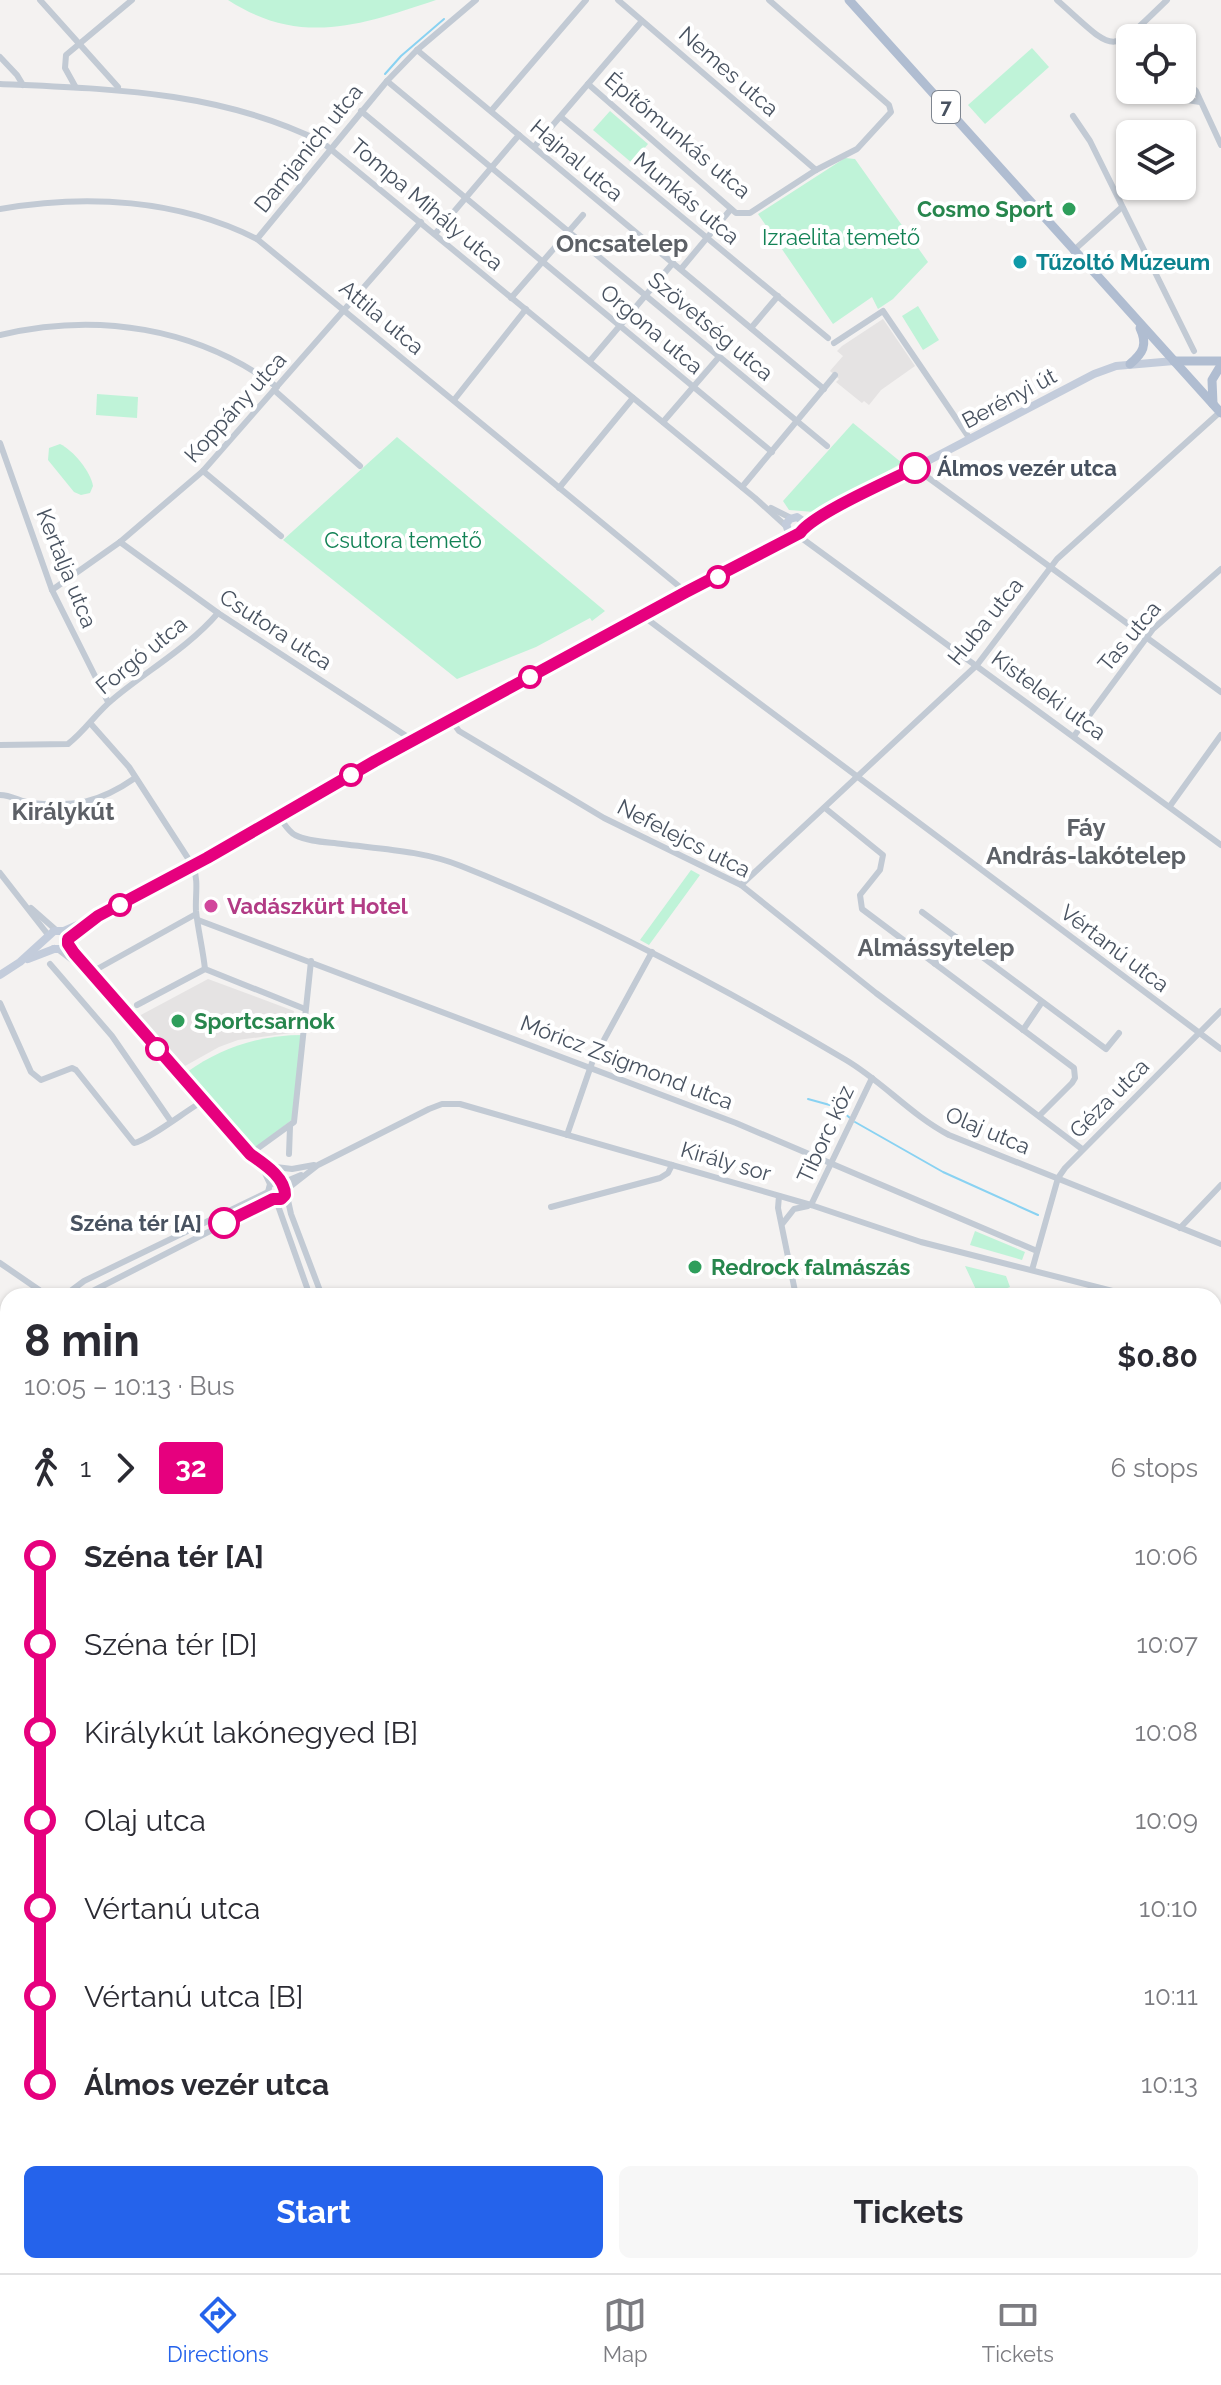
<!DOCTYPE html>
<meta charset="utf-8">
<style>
:root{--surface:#fff;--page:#f7f7f7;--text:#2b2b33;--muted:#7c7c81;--line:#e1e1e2;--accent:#2563eb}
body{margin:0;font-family:Raleway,sans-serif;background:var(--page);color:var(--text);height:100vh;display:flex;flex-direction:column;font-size:30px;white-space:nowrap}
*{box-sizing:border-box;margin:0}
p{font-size:26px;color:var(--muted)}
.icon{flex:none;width:44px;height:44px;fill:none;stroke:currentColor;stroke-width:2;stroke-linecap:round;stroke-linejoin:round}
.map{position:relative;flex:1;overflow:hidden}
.side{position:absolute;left:0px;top:1288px;width:1222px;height:986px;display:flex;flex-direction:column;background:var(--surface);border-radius:24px 24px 0 0;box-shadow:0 2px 6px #0004}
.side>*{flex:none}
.badge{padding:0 16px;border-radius:6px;font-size:28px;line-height:52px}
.controls{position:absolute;left:1116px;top:24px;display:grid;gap:16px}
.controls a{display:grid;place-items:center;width:80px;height:80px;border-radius:12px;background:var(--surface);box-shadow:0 2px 6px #0004;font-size:40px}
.map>.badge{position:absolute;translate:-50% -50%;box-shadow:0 0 0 4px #fff}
.legs{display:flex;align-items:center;gap:12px;height:88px;padding:0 24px;font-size:26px}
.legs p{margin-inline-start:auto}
.summary{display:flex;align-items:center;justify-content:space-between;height:136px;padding:0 24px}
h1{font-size:44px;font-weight:700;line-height:60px}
.action{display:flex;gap:16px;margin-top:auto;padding:16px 24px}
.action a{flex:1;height:92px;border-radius:12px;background:var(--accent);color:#fff;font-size:32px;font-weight:700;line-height:92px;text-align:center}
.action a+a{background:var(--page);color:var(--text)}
ul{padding:0 24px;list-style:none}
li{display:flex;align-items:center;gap:28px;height:88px;font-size:30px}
li i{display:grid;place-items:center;width:12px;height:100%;margin:0 10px;background:currentColor}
li i::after{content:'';width:20px;height:20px;margin:-10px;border:6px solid;border-radius:50%;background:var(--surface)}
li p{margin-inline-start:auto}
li:first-child i{background:linear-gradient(#0000 50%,currentColor 0)}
li:last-child i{background:linear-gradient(currentColor 50%,#0000 0)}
.dock{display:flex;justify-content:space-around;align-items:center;height:112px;border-top:2px solid var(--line);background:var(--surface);font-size:22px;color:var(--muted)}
.dock a{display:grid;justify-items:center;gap:4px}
.dock .current{color:var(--accent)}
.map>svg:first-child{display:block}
.education{fill:#e5e3e3}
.green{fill:#bff3d8}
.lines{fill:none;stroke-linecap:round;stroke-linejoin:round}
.stream{stroke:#89d2f2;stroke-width:2}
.street{stroke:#c2cad4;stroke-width:6}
.secondary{stroke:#c3ccdb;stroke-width:8}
.primary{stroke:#b0bdd1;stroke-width:9}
.line-1-casing{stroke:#fff;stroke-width:18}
.line-1{stroke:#e6007e;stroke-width:12}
.leisure-dot{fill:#2e9e5b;stroke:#fff;stroke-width:3}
.culture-dot{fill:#0f9aa8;stroke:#fff;stroke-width:3}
.stop-1-dot{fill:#fff;stroke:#e6007e;stroke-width:4}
.hotel-dot{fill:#d1479c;stroke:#fff;stroke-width:3}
.labels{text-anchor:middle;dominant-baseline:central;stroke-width:8;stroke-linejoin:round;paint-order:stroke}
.shield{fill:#fff;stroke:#7f8690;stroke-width:2}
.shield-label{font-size:20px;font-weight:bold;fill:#485260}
.street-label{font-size:22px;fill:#485260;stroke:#fff}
.leisure-label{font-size:22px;font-weight:bold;fill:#27864d;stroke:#fff;text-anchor:start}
.park-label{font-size:22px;fill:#128255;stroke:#fff}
.culture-label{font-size:22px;font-weight:bold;fill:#0d838f;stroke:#fff;text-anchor:start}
.stop-label{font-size:22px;font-weight:bold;fill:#485260;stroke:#fff;text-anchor:start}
.hotel-label{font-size:22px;font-weight:bold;fill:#b23c85;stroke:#fff;text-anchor:start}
.neighbourhood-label{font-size:24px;font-weight:bold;fill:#5d6167;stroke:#fff}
</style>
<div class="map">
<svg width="1221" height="2273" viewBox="0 0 1221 2273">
<rect width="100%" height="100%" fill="#f4f2f1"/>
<g class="education">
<path d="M883,319l32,47 -34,24 -12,15 -5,-4 -2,2 -26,-21 3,-3 -9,-8 13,-15 -6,-5 5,-5z"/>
<path d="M208,979l86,32 -3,22 -53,7 -19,7 -34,19 -46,-50z"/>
</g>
<g class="green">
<path d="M228,0h208c-75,25 -135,47 -208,0z"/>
<path d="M1032,48l17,19 -64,57 -17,-19z"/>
<path d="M610,111l38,33 -16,19 -39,-33z"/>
<path d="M845,158l10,1 73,103 -35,37 -15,10 -6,-12 -39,27 -75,-110z"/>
<path d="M918,306l21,34 -16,10 -21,-34z"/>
<path d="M97,394l41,3 -1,21 -41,-3z"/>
<path d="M853,423l49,40 -88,49 -25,-2 -6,-9z"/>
<path d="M397,437l208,174 -13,10 -2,-3 -54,29 -79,32 -174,-139z"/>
<path d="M60,444c13,6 31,28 33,42l-3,7 -9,2 -7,-3 -26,-32 1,-12z"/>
<path d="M691,870l9,5 -51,70 -9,-5z"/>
<path d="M303,1035l-10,84 -38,29 -20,-19 -48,-57c35,-25 73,-37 116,-37z"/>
<path d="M975,1231l50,21 -3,8 -52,-15z"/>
<path d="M965,1266l41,10 4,11 -10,4v5h-21z"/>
</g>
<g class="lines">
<g class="stream">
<path d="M385,74l16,-18 43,-37"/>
<path d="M808,1099l29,8 13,11"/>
<path d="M855,1122l88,50 95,43"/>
<path d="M1214,1844l7,-5"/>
</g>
<g class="street">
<path d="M40,0l78,87"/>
<path d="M618,0l198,170"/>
<path d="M1057,0c61,54 51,57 110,0"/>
<path d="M417,50l407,339"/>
<path d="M0,57l17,18 6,10"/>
<path d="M1182,78l14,13 25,54"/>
<path d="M387,81l440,365"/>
<path d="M0,84c112,5 220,7 322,58l433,356 31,28"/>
<path d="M588,84l148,129h14l66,-43 41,-21 34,-37 -2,-7 -120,-105"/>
<path d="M75,86l-10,-18 1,-13 66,-55"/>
<path d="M1179,90l8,10 13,2"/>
<path d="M361,111l411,341"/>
<path d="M491,111l95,-111"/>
<path d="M1073,116l17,25 104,210"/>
<path d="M561,117l267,221"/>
<path d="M534,147l108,-126"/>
<path d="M0,209c86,-15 178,-10 257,30l429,353"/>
<path d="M435,234l84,-99"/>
<path d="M257,239l130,-158 30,-31 59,-50"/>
<path d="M1073,251l49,-44"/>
<path d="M681,269l50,-60"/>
<path d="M511,298l72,-83"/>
<path d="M751,328l27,-32"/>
<path d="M0,335c97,-23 196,-8 277,52"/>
<path d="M834,343l49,-32 87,128"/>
<path d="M590,361l83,-98"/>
<path d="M274,390l86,76"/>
<path d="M454,400l72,-91"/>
<path d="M663,422l56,-65"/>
<path d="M0,443l52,147 56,112"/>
<path d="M915,468l306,224"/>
<path d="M203,471l78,65"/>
<path d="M742,487l93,-112"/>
<path d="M559,488l74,-90"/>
<path d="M771,508l20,10"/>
<path d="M796,534l425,311"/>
<path d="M120,542l98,71 196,128"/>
<path d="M52,590l68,-48 83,-71 218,-249"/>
<path d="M643,616l578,433"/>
<path d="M451,720l8,11 145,87 137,67 135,108 206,156"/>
<path d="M91,724l38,43 64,99c6,15 2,30 3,45 2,19 7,39 9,58"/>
<path d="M1074,736l79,-107 68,-60"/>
<path d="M0,745l68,-1c17,-13 28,-31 44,-44 34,-29 76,-52 106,-87"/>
<path d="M0,795c12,0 20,7 31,8 44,4 68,0 104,-25"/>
<path d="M1170,806l51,-71"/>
<path d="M825,808l58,47 -3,15 -20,25 2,14 212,159 1,10 -3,5 -33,33"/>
<path d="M279,817c5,6 9,14 16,18 14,7 32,7 47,9 40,5 82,7 119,22 134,53 262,121 385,194 37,22 65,55 103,75l272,109"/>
<path d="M0,873l49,63"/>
<path d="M741,885l236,-220 80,-106 163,-147"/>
<path d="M31,908l25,22"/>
<path d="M922,912l184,137 13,-16"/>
<path d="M198,920l538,203 301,128"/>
<path d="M68,944l22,29 174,198 6,13 -2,8"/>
<path d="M59,950l25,19"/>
<path d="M50,964l62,72 58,84"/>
<path d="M935,964l21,-27"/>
<path d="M90,973l106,-59"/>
<path d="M0,1003l31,69 10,8 31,-12 4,2 58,73c13,-2 53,-33 69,-42"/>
<path d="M137,1005l68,-36 100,40"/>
<path d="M1023,1030l19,-28"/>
<path d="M567,1135l26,-75 59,-108"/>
<path d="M250,1154l44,-32 17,-161"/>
<path d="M289,1154l1,-27"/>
<path d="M257,1159l11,7 17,21 6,27 31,82"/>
<path d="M268,1166l24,3 22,-4"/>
<path d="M270,1184l12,-1 19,-8"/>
<path d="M286,1190l32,-25 111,-56 13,-5h18l351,101 110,37 211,54"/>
<path d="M779,1196l-1,12 18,88"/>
<path d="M276,1200l34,96"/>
<path d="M811,1205l61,-127"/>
<path d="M551,1207l109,-29 8,-5 4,-8"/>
<path d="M783,1223l11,-14 14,-3"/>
<path d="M1180,1228l41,-43"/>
<path d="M0,1263l48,33"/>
<path d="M1032,1270l26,-92 7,-10 156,-157"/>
<path d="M64,1296l20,-15 184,-89"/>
<path d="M83,1296l190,-97"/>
<path d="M1214,1315l7,2"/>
<path d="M0,1371l3,-11 5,-6"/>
<path d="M0,1381l8,-7"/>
<path d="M0,1608l8,8"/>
<path d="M1214,1612l7,16"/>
<path d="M0,1686l8,14"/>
<path d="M1214,1695l7,-5"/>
<path d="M0,1722l8,-5"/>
<path d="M1214,1828l7,-6"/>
<path d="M1214,1852l7,-6"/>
<path d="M1214,1992l7,8"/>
<path d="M0,2145l8,12"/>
<path d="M1214,2187l7,11"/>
<path d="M320,2266l4,7"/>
<path d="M450,2266l4,7"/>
<path d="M593,2266l4,7"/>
<path d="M641,2266l4,7"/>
<path d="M769,2266v7"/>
<path d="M940,2266l4,7"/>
<path d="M1045,2266l5,7"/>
<path d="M1154,2266l4,7"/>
<path d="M616,2273l13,-7"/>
</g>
<g class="secondary">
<path d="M804,528l-1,-7 -6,-4 -7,2 -4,5 3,9 10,1 5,-6 22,-14 268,-140 22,-8 58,-5"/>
<path d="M68,939l20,-15"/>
<path d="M54,949h8l4,-3 1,-11"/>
<path d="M28,959l26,-10"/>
<path d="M0,975l20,-13 34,-31h10l34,-15 95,-50 182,-105 420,-226"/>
<path d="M1214,1345l7,-3"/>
<path d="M0,1896l8,-4"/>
<path d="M0,1938l8,14"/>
<path d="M0,2177l8,10"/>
<path d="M0,2201l8,15"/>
<path d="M1214,2248l7,-3"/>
<path d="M26,2266l2,7"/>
<path d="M40,2266l2,7"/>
<path d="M192,2266l4,7"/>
<path d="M493,2273l12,-7"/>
<path d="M1160,2273l16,-7"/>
</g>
<g class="primary">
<path d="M849,0l372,413"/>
<path d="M1174,361h47"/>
<path d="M1130,364c13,-11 18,-19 10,-36"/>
<path d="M1213,404l-1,-24 9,-15"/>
</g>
</g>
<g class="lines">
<defs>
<path id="line-1" d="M224,1223l49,-24h8l4,-4c0,-18 -21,-31 -35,-41l-176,-201 -6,-9v-5l30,-23 109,-58 168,-97 311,-169 114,-59c13,-19 91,-53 115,-65"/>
</defs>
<use href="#line-1" class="line-1-casing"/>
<use href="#line-1" class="line-1"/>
</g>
<g class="leisure-dot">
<circle cx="1069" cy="209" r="8"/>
<circle cx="178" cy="1021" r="8"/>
<circle cx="695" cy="1267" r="8"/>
</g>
<circle class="culture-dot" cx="1020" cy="262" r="8"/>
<g class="stop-1-dot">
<circle cx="915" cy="468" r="14"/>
<circle cx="718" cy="577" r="10"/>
<circle cx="530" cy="677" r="10"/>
<circle cx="351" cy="775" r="10"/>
<circle cx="120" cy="905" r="10"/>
<circle cx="157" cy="1049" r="10"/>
<circle cx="224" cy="1223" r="14"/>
</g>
<circle class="hotel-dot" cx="211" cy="906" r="8"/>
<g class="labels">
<rect class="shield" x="932" y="91" width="28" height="32" rx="6"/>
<g class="shield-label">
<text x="946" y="107">7</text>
</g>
<g class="street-label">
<text transform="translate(729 71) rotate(41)">Nemes utca</text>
<text transform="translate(678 135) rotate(40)">Építőmunkás utca</text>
<text transform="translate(308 148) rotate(-51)">Damjanich utca</text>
<text transform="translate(577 160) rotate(40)">Hajnal utca</text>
<text transform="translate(687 198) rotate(40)">Munkás utca</text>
<text transform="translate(427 204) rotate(40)">Tompa Mihály utca</text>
<text transform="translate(382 317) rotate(40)">Attila utca</text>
<text transform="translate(711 326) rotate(40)">Szövetség utca</text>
<text transform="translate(652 329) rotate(40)">Orgona utca</text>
<text transform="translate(1009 398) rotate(-28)">Berényi út</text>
<text transform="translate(235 407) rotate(-48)">Koppány utca</text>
<text transform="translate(67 568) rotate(68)">Kertalja utca</text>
<text transform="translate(985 621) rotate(-51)">Huba utca</text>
<text transform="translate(276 629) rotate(33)">Csutora utca</text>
<text transform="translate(1129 636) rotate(-50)">Tas utca</text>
<text transform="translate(141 655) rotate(-39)">Forgó utca</text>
<text transform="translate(1049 695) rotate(36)">Kisteleki utca</text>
<text transform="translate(684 838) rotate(27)">Nefelejcs utca</text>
<text transform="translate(1115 948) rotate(37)">Vértanú utca</text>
<text transform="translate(627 1062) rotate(21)">Móricz Zsigmond utca</text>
<text transform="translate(1109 1098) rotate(-45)">Géza utca</text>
<text transform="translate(988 1130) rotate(23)">Olaj utca</text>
<text transform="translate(825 1134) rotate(-65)">Tiborc köz</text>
<text transform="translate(726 1161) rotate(16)">Király sor</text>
</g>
<g class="leisure-label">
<text x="1053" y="209" text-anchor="end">Cosmo Sport</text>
<text x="194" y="1021">Sportcsarnok</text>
<text x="711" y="1267">Redrock falmászás</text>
</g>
<g class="park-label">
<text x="841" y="237">Izraelita temető</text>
<text x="403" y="540">Csutora temető</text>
</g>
<g class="culture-label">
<text x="1036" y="262">Tűzoltó Múzeum</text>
</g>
<g class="stop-label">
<text x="937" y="468">Álmos vezér utca</text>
<text x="202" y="1223" text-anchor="end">Széna tér [A]</text>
</g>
<g class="hotel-label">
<text x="227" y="906">Vadászkürt Hotel</text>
</g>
<g class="neighbourhood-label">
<text x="622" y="243">Oncsatelep</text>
<text x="63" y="811">Királykút</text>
<text x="1086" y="827">Fáy<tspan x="1086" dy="28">András-lakótelep</tspan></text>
<text x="936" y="947">Almássytelep</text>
</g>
</g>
</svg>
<div class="controls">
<a><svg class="icon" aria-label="locate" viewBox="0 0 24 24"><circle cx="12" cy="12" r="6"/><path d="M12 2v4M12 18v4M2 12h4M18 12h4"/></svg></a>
<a><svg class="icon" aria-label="layers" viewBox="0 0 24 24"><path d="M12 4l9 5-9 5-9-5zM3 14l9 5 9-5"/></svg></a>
</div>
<section class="side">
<div class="summary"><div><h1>8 min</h1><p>10:05 – 10:13 · Bus</p></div><b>$0.80</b></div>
<div class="legs"><svg class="icon" aria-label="walk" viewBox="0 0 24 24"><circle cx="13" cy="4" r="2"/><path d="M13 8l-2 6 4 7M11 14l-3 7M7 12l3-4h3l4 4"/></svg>1<svg class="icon" aria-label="forward" viewBox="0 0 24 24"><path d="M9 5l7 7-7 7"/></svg><b class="badge" style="background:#e6007e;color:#fff">32</b><p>6 stops</p></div>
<ul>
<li><i style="color:#e6007e"></i><b>Széna tér [A]</b><p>10:06</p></li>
<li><i style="color:#e6007e"></i><span>Széna tér [D]</span><p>10:07</p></li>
<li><i style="color:#e6007e"></i><span>Királykút lakónegyed [B]</span><p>10:08</p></li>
<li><i style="color:#e6007e"></i><span>Olaj utca</span><p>10:09</p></li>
<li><i style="color:#e6007e"></i><span>Vértanú utca</span><p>10:10</p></li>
<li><i style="color:#e6007e"></i><span>Vértanú utca [B]</span><p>10:11</p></li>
<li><i style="color:#e6007e"></i><b>Álmos vezér utca</b><p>10:13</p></li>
</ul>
<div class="action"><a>Start</a><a>Tickets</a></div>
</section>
</div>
<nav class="dock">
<a class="current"><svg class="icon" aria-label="directions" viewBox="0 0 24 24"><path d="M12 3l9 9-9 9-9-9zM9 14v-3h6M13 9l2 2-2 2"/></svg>Directions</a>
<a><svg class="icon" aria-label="map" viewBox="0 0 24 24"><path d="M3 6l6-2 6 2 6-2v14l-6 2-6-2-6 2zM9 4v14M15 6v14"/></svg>Map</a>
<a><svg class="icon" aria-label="tickets" viewBox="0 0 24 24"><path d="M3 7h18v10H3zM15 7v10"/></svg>Tickets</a>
</nav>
